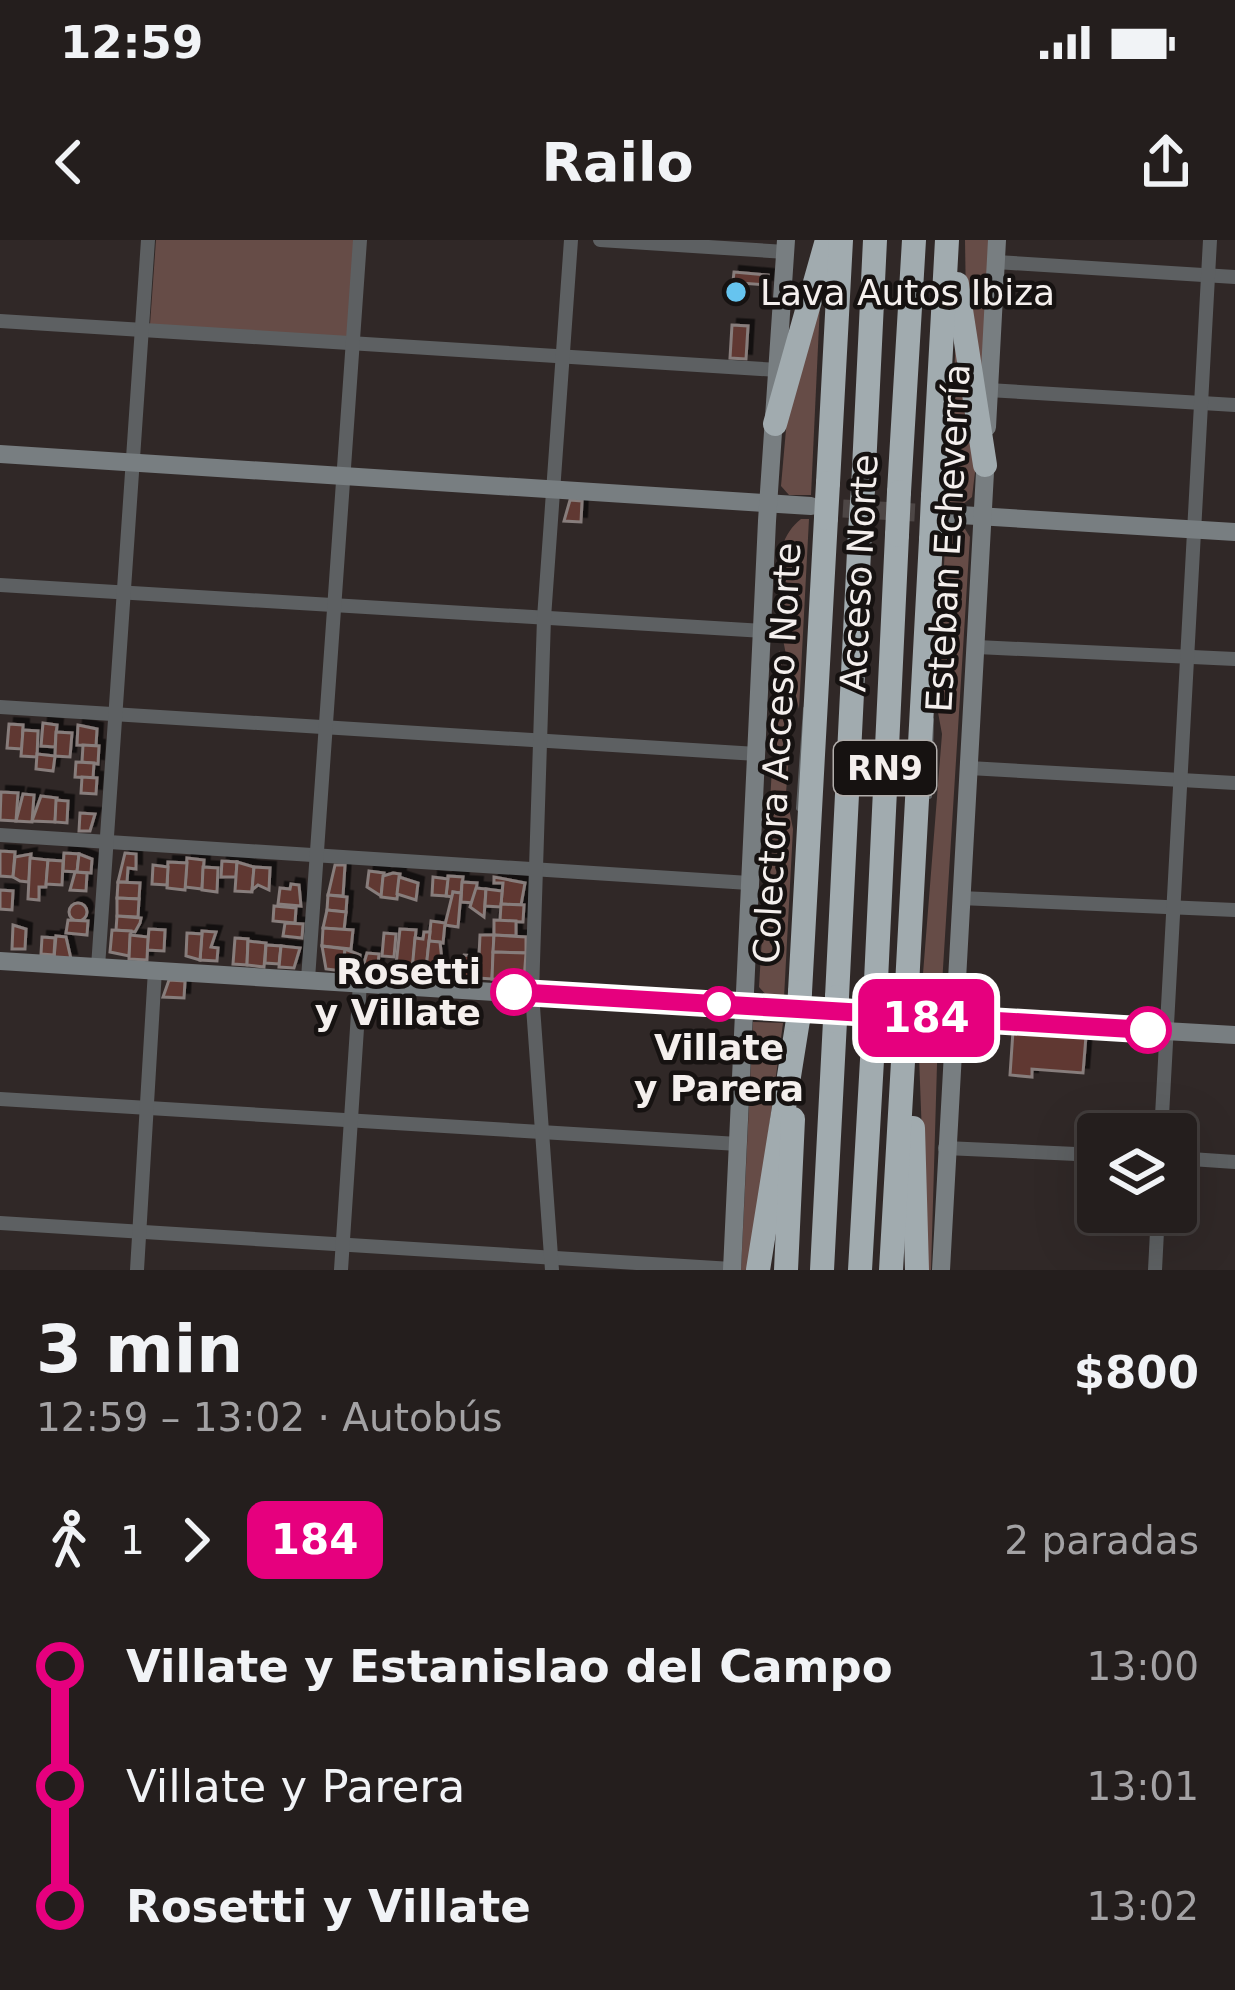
<!DOCTYPE html>
<html lang="es">
<meta charset="utf-8">
<style>
:root{--surface:#241e1d;--page:#2c2726;--text:#f1f3f6;--muted:#a3a2a4;--line:#413c3b}
body{margin:0;font-family:"DejaVu Sans",sans-serif;background:var(--page);color:var(--text);height:100vh;display:flex;flex-direction:column;font-size:45px;white-space:nowrap}
*{box-sizing:border-box;margin:0}
p{font-size:39px;color:var(--muted)}
.icon{flex:none;width:66px;height:66px;fill:none;stroke:currentColor;stroke-width:2;stroke-linecap:round;stroke-linejoin:round}
.map{position:relative;height:1030px;overflow:hidden}
.side{display:flex;flex-direction:column;background:var(--surface);flex:1}
.side>*{flex:none}
.badge{padding:0 24px;border-radius:18px;font-size:42px;line-height:78px}
.tools{position:absolute;left:1077px;top:873px;display:grid;gap:24px}
.tools a{display:grid;place-items:center;width:120px;height:120px;border-radius:12px;background:var(--surface);box-shadow:0 12px 48px #0002,0 0 0 3px var(--line);font-size:60px}
.map>.badge{position:absolute;translate:-50% -50%;box-shadow:0 0 0 6px #fff}
.legs{display:flex;align-items:center;gap:18px;height:132px;padding:0 36px;font-size:39px}
.legs p{margin-inline-start:auto}
.summary{display:flex;align-items:center;justify-content:space-between;height:204px;padding:0 36px}
h1{font-size:66px;font-weight:700;line-height:90px}
ul{padding:0 36px;list-style:none}
li{display:flex;align-items:center;gap:42px;height:120px;font-size:45px}
li i{display:grid;place-items:center;width:18px;height:100%;margin:0 15px;background:currentColor}
li i::after{content:'';width:30px;height:30px;margin:-15px;border:9px solid;border-radius:50%;background:var(--surface)}
li p{margin-inline-start:auto}
li:first-child i{background:linear-gradient(#0000 50%,currentColor 0)}
li:last-child i{background:linear-gradient(currentColor 50%,#0000 0)}
.status{display:flex;justify-content:space-between;align-items:center;height:84px;padding:0 60px;background:var(--surface);direction:ltr}
.status svg{height:33px;fill:currentColor}
header{display:flex;justify-content:space-between;align-items:center;height:156px;padding:0 36px;background:var(--surface);font-size:54px;font-weight:700}
.map>svg:first-child{display:block}
.green{fill:#664c47}
.building{fill:#603932;stroke:#877d7b;stroke-width:3;filter:url(#shadow)}
.lines{fill:none;stroke-linecap:round;stroke-linejoin:round}
.secondary-tunnel{stroke:#4d4645;stroke-width:18;stroke-dasharray:18 9;stroke-linecap:butt}
.lane{stroke:#5d6062;stroke-width:6}
.street{stroke:#5d6062;stroke-width:14}
.secondary{stroke:#787e81;stroke-width:18}
.highway{stroke:#a1abaf;stroke-width:24}
.highway-bridge{stroke:#a1abaf;stroke-width:24}
.line-1-casing{stroke:#fff;stroke-width:27}
.line-1{stroke:#e6007e;stroke-width:18}
.poi-dot{fill:#66c4ef;stroke:#161211;stroke-width:4.5}
.stop-1-dot{fill:#fff;stroke:#e6007e;stroke-width:6}
.labels{text-anchor:middle;dominant-baseline:central;stroke-width:9;stroke-linejoin:round;paint-order:stroke}
.shield{fill:#161211;stroke:#b1adab;stroke-width:3}
.shield-label{font-size:33px;font-weight:bold;fill:#f4efed}
.poi-label{font-size:36px;fill:#f4efed;stroke:#161211;text-anchor:start}
.street-label{font-size:36px;fill:#f4efed;stroke:#161211}
.stop-label{font-size:36px;font-weight:bold;fill:#f4efed;stroke:#161211;text-anchor:end}
</style>
<div class="status"><b>12:59</b><svg viewBox="0 0 49 12"><path d="M0 12V9h3v3zM5 12V6h3v6zM10 12V3h3v9zM15 12V0h3v12zM26 1h20v11H26zM47 4h2v5h-2z"/></svg></div>
<header><svg class="icon" aria-label="back" viewBox="0 0 24 24"><path d="M15 5l-7 7 7 7"/></svg>Railo<svg class="icon" aria-label="share" viewBox="0 0 24 24"><path d="M12 15V3M7 8l5-5 5 5M5 13v7h14v-7"/></svg></header>
<div class="map">
<svg width="1235" height="1030" viewBox="0 0 1235 1030">
<defs>
<filter id="shadow"><feDropShadow dx="5.5" dy="-5.5" stdDeviation="0" flood-color="#0009"/></filter>
</defs>
<rect width="100%" height="100%" fill="#302827"/>
<g class="green">
<path d="M156,0h198l-6,99 -198,-14z"/>
<path d="M965,0h26l-9,154 -16,-92z"/>
<path d="M821,43l-10,212h-22l-8,-9 7,-79z"/>
<path d="M956,94l21,122 -5,41 -10,8 -14,-2z"/>
<path d="M801,279h8l-10,190c-11,-50 -45,-154 2,-190z"/>
<path d="M946,285l19,4 5,8 -29,463 -20,-1 21,-265 -5,-27z"/>
<path d="M779,410l13,66 -6,77 7,36 -9,169 -16,-1 -9,-10z"/>
<path d="M753,782l30,1 -33,247h-9z"/>
<path d="M918,789l20,1 -7,240h-4z"/>
</g>
<g class="building">
<path d="M734,32l34,3 -1,10 -26,-2 -1,17 -9,-1z"/>
<path d="M732,85l16,1 -2,33 -16,-1z"/>
<path d="M570,260l12,1 -1,21 -17,-1z"/>
<path d="M43,483l14,2 -2,22 -14,-1z"/>
<path d="M9,484l14,1 -1,24 -15,-1z"/>
<path d="M78,485l19,4 -1,17 -19,-1z"/>
<path d="M23,490l15,1 -1,26 -16,-1z"/>
<path d="M56,492l16,1 -2,24 -15,-1z"/>
<path d="M83,505l16,1 -1,18 -16,-2z"/>
<path d="M37,514l18,2 -2,15 -17,-2z"/>
<path d="M76,522l18,1 -1,15 -18,-1z"/>
<path d="M82,537l15,1 -1,16 -15,-1z"/>
<path d="M1,552l17,1 -2,28 -16,-1z"/>
<path d="M23,554l11,1 -2,27 -16,-1z"/>
<path d="M41,556l16,2 -2,24 -23,-1z"/>
<path d="M56,560l12,1 -1,22 -12,-1z"/>
<path d="M80,573l15,1 -5,17h-11z"/>
<path d="M0,611l15,1 -2,25 -13,-1z"/>
<path d="M64,613l15,1 -2,18 -14,-1z"/>
<path d="M125,613l11,1v15l-8,-1 -1,14h-9z"/>
<path d="M31,614l-2,28 -9,-1 -7,-4 2,-20z"/>
<path d="M79,614l13,5 -1,14 -14,-1z"/>
<path d="M30,618l18,2 -2,27h-7v13l-11,-1z"/>
<path d="M187,618l17,2 -2,29 -17,-2z"/>
<path d="M48,620l15,1 -1,24 -16,-1z"/>
<path d="M222,621l15,1 -1,15h-15z"/>
<path d="M168,622l19,1 -2,27 -18,-2z"/>
<path d="M237,622l17,5 -2,25 -17,-1z"/>
<path d="M153,625l15,2 -1,18 -15,-1z"/>
<path d="M335,625h10l-2,31 -15,-1z"/>
<path d="M203,627l15,1 -1,24 -15,-2z"/>
<path d="M254,627l16,1 -1,22 -11,-5 -6,5z"/>
<path d="M369,631l15,2 -3,23 -14,-9z"/>
<path d="M75,632l12,1 -1,18 -16,-1z"/>
<path d="M393,633l7,1 -3,25 -16,-2 2,-21z"/>
<path d="M448,636l15,1 -2,16 -8,-1v5l-7,-1z"/>
<path d="M399,637l19,6 -2,17 -19,-6z"/>
<path d="M433,637l15,2 -2,17 -14,-1z"/>
<path d="M494,637l31,6 -4,22 -20,-1 2,-21h-9z"/>
<path d="M118,642l22,1 -1,16 -22,-1z"/>
<path d="M462,642l15,1 -2,20 -14,-1z"/>
<path d="M291,644l8,1 2,21 -23,-2 2,-16 10,1z"/>
<path d="M476,648l10,1 -2,28 -14,-10z"/>
<path d="M486,649l16,2 -1,16 -16,-1z"/>
<path d="M0,650l13,1 -1,19 -12,-1z"/>
<path d="M453,652l8,1 -3,34 -13,-2z"/>
<path d="M328,655l19,2 -1,15 -19,-2z"/>
<path d="M117,658l22,1 -1,18 -21,-1z"/>
<circle cx="78" cy="672" r="9"/>
<path d="M501,664l23,1 -1,17 -23,-1z"/>
<path d="M274,666l22,2 -1,15 -22,-2z"/>
<path d="M327,670l19,2 -2,18 -21,-2z"/>
<path d="M117,676l24,2 -1,5 -5,9 -19,-2z"/>
<path d="M68,680l20,1 -1,14 -21,-2z"/>
<path d="M494,680l22,1v15l-22,-1z"/>
<path d="M431,681l14,2 -2,20 -14,-2z"/>
<path d="M285,683l18,1 -1,14 -19,-2z"/>
<path d="M13,685l13,4 -1,20h-13z"/>
<path d="M323,688l30,2 -2,19 -29,-3z"/>
<path d="M149,689l16,1 -1,21 -17,-1z"/>
<path d="M400,689l16,1 -4,46 -17,-2z"/>
<path d="M112,690l19,1 -2,25 -19,-4z"/>
<path d="M202,691l14,1 -5,15 7,1 -1,13 -17,-1z"/>
<path d="M424,692h6l-4,39 -14,-1 3,-32 8,1z"/>
<path d="M187,693l15,1 -2,26 -14,-4z"/>
<path d="M384,693l12,1 -2,23 -12,-1z"/>
<path d="M130,695l18,2 -1,23 -18,-1z"/>
<path d="M480,695h14l-2,44 -14,-1z"/>
<path d="M494,695l32,2v16l-33,-1z"/>
<path d="M56,696l10,1 5,22 -17,-1z"/>
<path d="M42,697l13,1 -1,17 -13,-1z"/>
<path d="M235,698l13,1 -1,26 -14,-1z"/>
<path d="M248,701l18,2 -2,24 -17,-2z"/>
<path d="M429,701l11,1 4,38 -19,-2z"/>
<path d="M266,705l15,1 -2,18 -14,-1z"/>
<path d="M281,706l19,2 -6,20 -15,-1z"/>
<path d="M322,706l23,3 -2,22 -17,-2z"/>
<path d="M345,709l15,6 -1,17 -16,-1z"/>
<path d="M493,712l33,1 -2,27 -32,-1z"/>
<path d="M367,713l12,1 -2,21 -16,-2z"/>
<path d="M464,715l10,1 -2,23 -16,-1z"/>
<path d="M169,740l16,1 -1,17 -21,-1z"/>
<path d="M1013,791l73,5 -3,37 -51,-4v8l-22,-2z"/>
</g>
<g class="lines">
<g class="secondary-tunnel">
<path d="M816,267l128,7"/>
<path d="M788,770l128,7"/>
</g>
<g class="lane">
<path d="M929,556l2,-76"/>
<path d="M799,568l7,-99"/>
</g>
<g class="street">
<path d="M600,0l186,12"/>
<path d="M996,22l239,15"/>
<path d="M0,81l778,49"/>
<path d="M988,150l247,15"/>
<path d="M0,345l764,46"/>
<path d="M977,407l258,12"/>
<path d="M0,467l757,47"/>
<path d="M969,528l266,15"/>
<path d="M0,595l749,48"/>
<path d="M960,658l275,12"/>
<path d="M98,727l50,-727"/>
<path d="M308,739l52,-739"/>
<path d="M0,859l738,45"/>
<path d="M1161,894l49,-894"/>
<path d="M945,908l153,7"/>
<path d="M1176,918l59,4"/>
<path d="M0,983l732,46"/>
<path d="M137,1030l18,-300"/>
<path d="M341,1030l19,-287"/>
<path d="M552,1030l-20,-277 12,-375 27,-378"/>
<path d="M1155,1030l3,-58"/>
</g>
<g class="secondary">
<path d="M987,187l10,-187"/>
<path d="M0,214l811,52"/>
<path d="M944,274l291,18"/>
<path d="M0,721l783,49"/>
<path d="M920,777l315,18"/>
<path d="M732,1030l35,-749 19,-281"/>
<path d="M941,1030l45,-816"/>
</g>
<g class="highway">
<path d="M957,44l28,181"/>
<path d="M775,184l52,-184"/>
<path d="M828,243l13,-243"/>
<path d="M863,249l12,-249"/>
<path d="M899,252l15,-252"/>
<path d="M933,256l14,-256"/>
<path d="M800,752l26,-474"/>
<path d="M837,757l23,-466"/>
<path d="M875,762l22,-467"/>
<path d="M906,764l25,-464"/>
<path d="M913,888l4,142"/>
<path d="M758,1030l40,-250"/>
<path d="M786,1030l7,-151"/>
<path d="M822,1030l13,-249"/>
<path d="M860,1030l14,-245"/>
<path d="M891,1030l14,-243"/>
</g>
<g class="highway-bridge">
<path d="M826,278l2,-35"/>
<path d="M860,291l3,-42"/>
<path d="M897,295l2,-43"/>
<path d="M931,300l2,-44"/>
<path d="M798,780l2,-28"/>
<path d="M835,781l2,-24"/>
<path d="M874,785l1,-23"/>
<path d="M905,787l1,-23"/>
</g>
</g>
<g class="lines">
<defs>
<path id="line-1" d="M514,752l634,38"/>
</defs>
<use href="#line-1" class="line-1-casing"/>
<use href="#line-1" class="line-1"/>
</g>
<circle class="poi-dot" cx="736" cy="52" r="12"/>
<g class="stop-1-dot">
<circle cx="514" cy="752" r="21"/>
<circle cx="719" cy="764" r="15"/>
<circle cx="1148" cy="790" r="21"/>
</g>
<g class="labels">
<rect class="shield" x="834" y="501" width="102" height="54" rx="9"/>
<g class="shield-label">
<text x="885" y="528">RN9</text>
</g>
<g class="poi-label">
<text x="760" y="52">Lava Autos Ibiza</text>
</g>
<g class="street-label">
<text transform="translate(948 298) rotate(-87)">Esteban Echeverría</text>
<text transform="translate(859 333) rotate(-87)">Acceso Norte</text>
<text transform="translate(777 513) rotate(-87)">Colectora Acceso Norte</text>
</g>
<g class="stop-label">
<text x="481" y="731">Rosetti<tspan x="481" dy="41">y Villate</tspan></text>
<text x="719" y="807" text-anchor="middle">Villate<tspan x="719" dy="41">y Parera</tspan></text>
</g>
</g>
</svg>
<div class="tools">
<a><svg class="icon" aria-label="layers" viewBox="0 0 24 24"><path d="M12 4l9 5-9 5-9-5zM3 14l9 5 9-5"/></svg></a>
</div>
<b class="badge" style="left:926px;top:778px;background:#e6007e;color:#fff">184</b>
</div>
<section class="side">
<div class="summary"><div><h1>3 min</h1><p>12:59 – 13:02 · Autobús</p></div><b>$800</b></div>
<div class="legs"><svg class="icon" aria-label="walk" viewBox="0 0 24 24"><circle cx="13" cy="4" r="2"/><path d="M13 8l-2 6 4 7M11 14l-3 7M7 12l3-4h3l4 4"/></svg>1<svg class="icon" aria-label="forward" viewBox="0 0 24 24"><path d="M9 5l7 7-7 7"/></svg><b class="badge" style="background:#e6007e;color:#fff">184</b><p>2 paradas</p></div>
<ul>
<li><i style="color:#e6007e"></i><b>Villate y Estanislao del Campo</b><p>13:00</p></li>
<li><i style="color:#e6007e"></i><span>Villate y Parera</span><p>13:01</p></li>
<li><i style="color:#e6007e"></i><b>Rosetti y Villate</b><p>13:02</p></li>
</ul>
</section>
